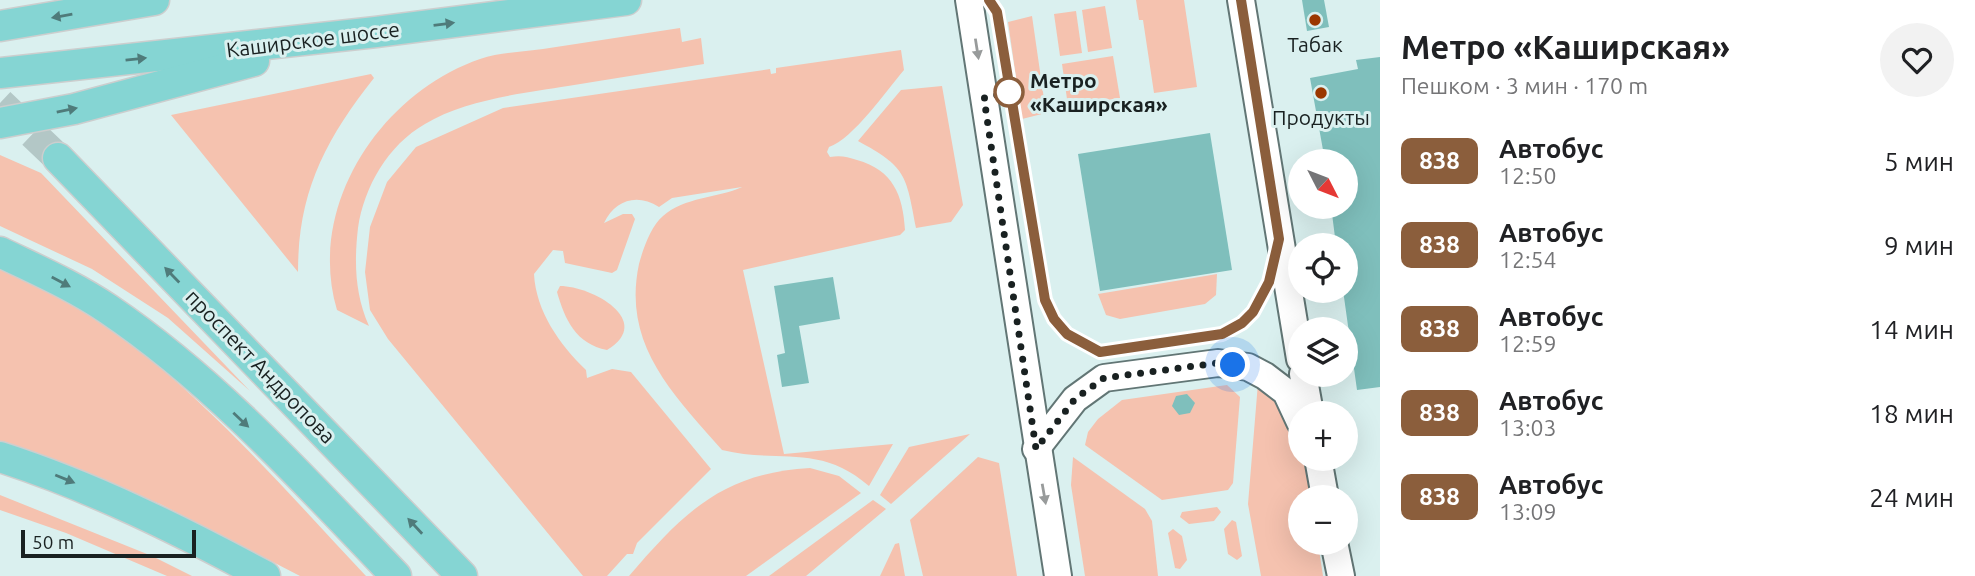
<!DOCTYPE html>
<html lang="ru">
<meta charset="utf-8">
<style>
:root{--surface:#fff;--page:#f2f2f2;--text:#202124;--muted:#757577}
body{margin:0;font-family:Ubuntu,sans-serif;background:var(--page);color:var(--text);height:100vh;display:flex;flex-direction:column;font-size:26px;white-space:nowrap}
*{box-sizing:border-box;margin:0}
p{font-size:23px;color:var(--muted)}
.icon{flex:none;width:38px;height:38px;fill:none;stroke:currentColor;stroke-width:2;stroke-linecap:round;stroke-linejoin:round}
.map{position:relative;flex:1;overflow:hidden}
.side{display:flex;flex-direction:column;background:var(--surface);width:595px}
.side>*{flex:none}
.badge{padding:0 14px;border-radius:10px;font-size:24px;line-height:46px}
.needle{width:46px;rotate:132deg}
.tools{position:absolute;left:1288px;top:149px;display:grid;gap:14px}
.tools a{display:grid;place-items:center;width:70px;height:70px;border-radius:50%;background:var(--surface);box-shadow:0 7px 28px #0002;font-size:35px}
.scale{position:absolute;left:21px;bottom:18px;width:175px;box-sizing:border-box;padding-left:7px;border:4px solid #192121;border-top:0;font-size:19px;line-height:24px;white-space:nowrap;color:#192121;-webkit-text-stroke:5px #daf0ef;paint-order:stroke}
.you{position:absolute;width:35px;height:35px;margin:-18px;border:5px solid #fff;border-radius:50%;background:#1a73e8;box-shadow:0 0 0 10px #1a73e833}
.map>.badge{position:absolute;translate:-50% -50%;box-shadow:0 0 0 4px #fff}
.round{display:grid;place-items:center;flex:none;width:74px;height:74px;border-radius:37px;background:var(--page)}
.head{display:flex;align-items:center;justify-content:space-between;height:119px;padding:0 21px}
h1{font-size:33px;font-weight:700;line-height:52px}
ul{padding:0;list-style:none}
li{display:flex;align-items:center;gap:21px;height:84px;padding:0 21px}
li div{flex:1}
li b{display:block;font-size:26px}
li em{font-style:normal}
li .badge{min-width:77px;font-weight:700;text-align:center}
main{display:flex;flex:1;min-height:0}
.map>svg:first-child{display:block}
.green{fill:#f5c2af}
.building{fill:#7fbfbc}
.lines{fill:none;stroke-linecap:round;stroke-linejoin:round}
.primary-tunnel{stroke:#b3c7c6;stroke-width:30;stroke-dasharray:30 15;stroke-linecap:butt}
.secondary-casing{stroke:#627675;stroke-width:30}
.primary-casing{stroke:#cccece;stroke-width:33}
.secondary{stroke:#fff;stroke-width:26}
.primary{stroke:#85d5d3;stroke-width:30}
.oneway{fill:#4f7b7a}
.oneway2{fill:#989b9b}
.line-casing{stroke:#fff;stroke-width:16}
.line{stroke:#8b5e3c;stroke-width:10}
.walk{stroke:#192121;stroke-width:7;stroke-dasharray:0 12.6}
.poi-dot{fill:#9b3700;stroke:#daf0ef;stroke-width:2.5}
.stop-dot{fill:#fff;stroke:#8b5e3c;stroke-width:3.5}
.labels{text-anchor:middle;dominant-baseline:central;stroke-width:6;stroke-linejoin:round;paint-order:stroke}
.street-label{font-size:21px;fill:#192121;stroke:#daf0ef}
.poi-label{font-size:21px;fill:#192121;stroke:#daf0ef}
.stop-label{font-size:21px;font-weight:bold;fill:#192121;stroke:#daf0ef;text-anchor:start}
</style>
<main>
<div class="map">
<svg width="1380" height="576" viewBox="0 0 1380 576">
<rect width="100%" height="100%" fill="#daf0ef"/>
<g class="green">
<path d="M1136,0h48l13,87 -43,6 -11,-73h-4z"/>
<path d="M1105,6l7,42 -24,4 -6,-42z"/>
<path d="M1076,11l6,42 -22,3 -6,-42z"/>
<path d="M1032,16l14,97 -24,6 -14,-97z"/>
<path d="M680,28l2,14 19,-4 3,26c-45,7 -91,15 -136,22 -44,7 -104,14 -143,38 -37,21 -61,63 -67,104 -4,35 -3,66 11,98l-32,-16c-31,-104 44,-217 143,-251 20,-7 43,-7 63,-10 46,-7 91,-14 137,-21z"/>
<path d="M901,50l3,20c-17,20 -51,69 -75,77l-2,5 3,5c11,-2 17,0 27,3 36,10 46,35 48,70l-5,5 -157,35 41,184 109,-10 -24,42c-49,-43 -90,-22 -147,-36 -50,-57 -100,-106 -83,-186 4,-15 12,-38 24,-48 21,-19 55,-18 79,-29l-70,11 -13,9c-22,-14 -44,-7 -55,16l19,-9h9l3,5 -18,51 -5,3 -47,-10 -2,-12 -10,-1 -19,24c2,37 25,70 52,96l1,8 25,-9 19,3 80,97 -74,74 -4,11h-6l-20,22h-24l-195,-237 -18,-29 -5,-38 5,-45 17,-45 29,-35 87,-39 267,-39 1,5 5,-1v-5z"/>
<path d="M1113,56l7,42 -52,8 -6,-42z"/>
<path d="M371,74l3,4c-49,62 -76,114 -76,194l-127,-157z"/>
<path d="M942,86l21,119 -12,17 -35,6c-10,-54 -10,-61 -58,-87l43,-51z"/>
<path d="M0,155l41,18 209,218 -82,-73 -76,-49 -92,-43z"/>
<path d="M0,267c143,55 263,200 366,309h-66l-140,-72 -160,-60z"/>
<path d="M1217,274l-1,21 -11,9 -85,15 -14,-4 -8,-21z"/>
<path d="M560,286c32,0 95,35 47,64 -31,-6 -42,-30 -50,-58z"/>
<path d="M1258,383c26,20 42,42 42,75l5,1 6,38h-11v45l18,1 5,33h-62l-13,-72z"/>
<path d="M1227,385l13,12 -7,86 -5,7 -66,10 -77,-55 3,-13 10,-13 24,-19z"/>
<path d="M970,434l-79,70 -11,-9 29,-48z"/>
<path d="M978,457l21,6 18,113h-94l-13,-56z"/>
<path d="M1073,457l72,52 7,12 6,55h-73l-14,-91z"/>
<path d="M810,468l29,8 22,17 -115,83h-117c54,-63 93,-103 181,-108z"/>
<path d="M0,495l152,61 40,20h-25l-101,-43 -66,-23z"/>
<path d="M873,500l13,9 -80,67h-37z"/>
<path d="M1217,507l4,5 -7,9 -25,3 -9,-7 2,-5z"/>
<path d="M1232,520l4,2 6,34 -5,4 -9,-6 -4,-25z"/>
<path d="M1173,529l9,7 5,24 -7,9 -5,-1 -7,-35z"/>
<path d="M899,543l6,33h-25l15,-32z"/>
</g>
<g class="building">
<path d="M1302,0h22l5,27 -22,4z"/>
<path d="M1380,57v330l-23,3 -14,-100h3v-45h-10l-5,-39h15v-45h-21l-15,-83 48,-9 -2,-9z"/>
<path d="M1210,133l22,137 -132,21 -22,-137z"/>
<path d="M833,277l7,42 -41,7 10,57 -27,4 -5,-32 8,-2 -11,-67z"/>
<path d="M1187,394l8,9 -5,10 -11,2 -7,-9 4,-10z"/>
</g>
<g class="lines">
<path class="primary-tunnel" d="M0,103l58,55"/>
<defs>
<g id="secondary">
<path d="M969,0l89,576"/>
<path d="M1241,0l59,359"/>
<path d="M1303,374l7,39"/>
<path d="M1036,449l39,-50 29,-21 114,-15 30,4 17,9 21,16 14,30"/>
<path d="M1318,458l7,39"/>
<path d="M1334,542l7,34"/>
</g>
<g id="primary">
<path d="M0,26l154,-26"/>
<path d="M0,73l376,-41 250,-32"/>
<path d="M0,123l74,-14 180,-48"/>
<path d="M58,158l404,418"/>
<path d="M0,252c37,18 74,34 108,57 108,73 198,173 288,267"/>
<path d="M0,457c93,30 179,73 265,119"/>
</g>
</defs>
<use href="#secondary" class="secondary-casing"/>
<use href="#primary" class="primary-casing"/>
<use href="#secondary" class="secondary"/>
<use href="#primary" class="primary"/>
</g>
<defs><path id="oneway-solid" d="M-6-.8H1V-3.2L6.5 0L1 3.2V.8H-6Z" transform="scale(1.75)"/></defs>
<g class="oneway">
<use href="#oneway-solid" transform="translate(62 16) rotate(170)"/>
<use href="#oneway-solid" transform="translate(444 24) rotate(-7)"/>
<use href="#oneway-solid" transform="translate(136 59) rotate(-6)"/>
<use href="#oneway-solid" transform="translate(67 110) rotate(-12)"/>
<use href="#oneway-solid" transform="translate(172 275) rotate(-134)"/>
<use href="#oneway-solid" transform="translate(61 282) rotate(28)"/>
<use href="#oneway-solid" transform="translate(241 420) rotate(43)"/>
<use href="#oneway-solid" transform="translate(65 479) rotate(22)"/>
<use href="#oneway-solid" transform="translate(415 526) rotate(-133)"/>
</g>
<g class="oneway2">
<use href="#oneway-solid" transform="translate(977 49) rotate(81)"/>
<use href="#oneway-solid" transform="translate(1044 494) rotate(80)"/>
</g>
<g class="lines">
<defs>
<path id="line" d="M989,0l8,12 48,288 9,19 13,15 33,18 122,-18 20,-11 11,-11 16,-30 10,-43 -38,-239"/>
</defs>
<use href="#line" class="line-casing"/>
<use href="#line" class="line"/>
<path class="walk" d="M1009,92l-25,6 52,351 39,-50 29,-21 114,-15 15,2"/>
</g>
<g class="poi-dot">
<circle cx="1315" cy="20" r="7"/>
<circle cx="1321" cy="93" r="7"/>
</g>
<circle class="stop-dot" cx="1009" cy="92" r="14"/>
<g class="labels">
<g class="street-label">
<text transform="translate(313 39) rotate(-7)">Каширское шоссе</text>
<text transform="translate(261 366) rotate(46)">проспект Андропова</text>
</g>
<g class="poi-label">
<text x="1315" y="44">Табак</text>
<text x="1321" y="117">Продукты</text>
</g>
<g class="stop-label">
<text x="1030" y="80">Метро<tspan x="1030" dy="24">«Каширская»</tspan></text>
</g>
</g>
</svg>
<div class="tools">
<a><svg class="needle" viewBox="-14 -14 28 28"><path d="M0-13l5 13h-10z" fill="#e53935"/><path d="M0 13l5-13h-10z" fill="#757577"/></svg></a>
<a><svg class="icon" aria-label="locate" viewBox="0 0 24 24"><circle cx="12" cy="12" r="6"/><path d="M12 2v4M12 18v4M2 12h4M18 12h4"/></svg></a>
<a><svg class="icon" aria-label="layers" viewBox="0 0 24 24"><path d="M12 4l9 5-9 5-9-5zM3 14l9 5 9-5"/></svg></a>
<a>+</a>
<a>−</a>
</div>
<div class="scale">50 m</div>
<div class="you" style="left:1233px;top:365px"></div>
</div>
<section class="side">
<div class="head"><div><h1>Метро «Каширская»</h1><p>Пешком · 3 мин · 170 m</p></div><a class="round"><svg class="icon" aria-label="heart" viewBox="0 0 24 24"><path d="M12 20l-8-8c-3-5 5-10 8-4 3-6 11-1 8 4z"/></svg></a></div>
<ul>
<li><span class="badge" style="background:#8b5e3c;color:#fff">838</span><div><b>Автобус</b><p>12:50</p></div><em>5 мин</em></li>
<li><span class="badge" style="background:#8b5e3c;color:#fff">838</span><div><b>Автобус</b><p>12:54</p></div><em>9 мин</em></li>
<li><span class="badge" style="background:#8b5e3c;color:#fff">838</span><div><b>Автобус</b><p>12:59</p></div><em>14 мин</em></li>
<li><span class="badge" style="background:#8b5e3c;color:#fff">838</span><div><b>Автобус</b><p>13:03</p></div><em>18 мин</em></li>
<li><span class="badge" style="background:#8b5e3c;color:#fff">838</span><div><b>Автобус</b><p>13:09</p></div><em>24 мин</em></li>
</ul>
</section>
</main>
